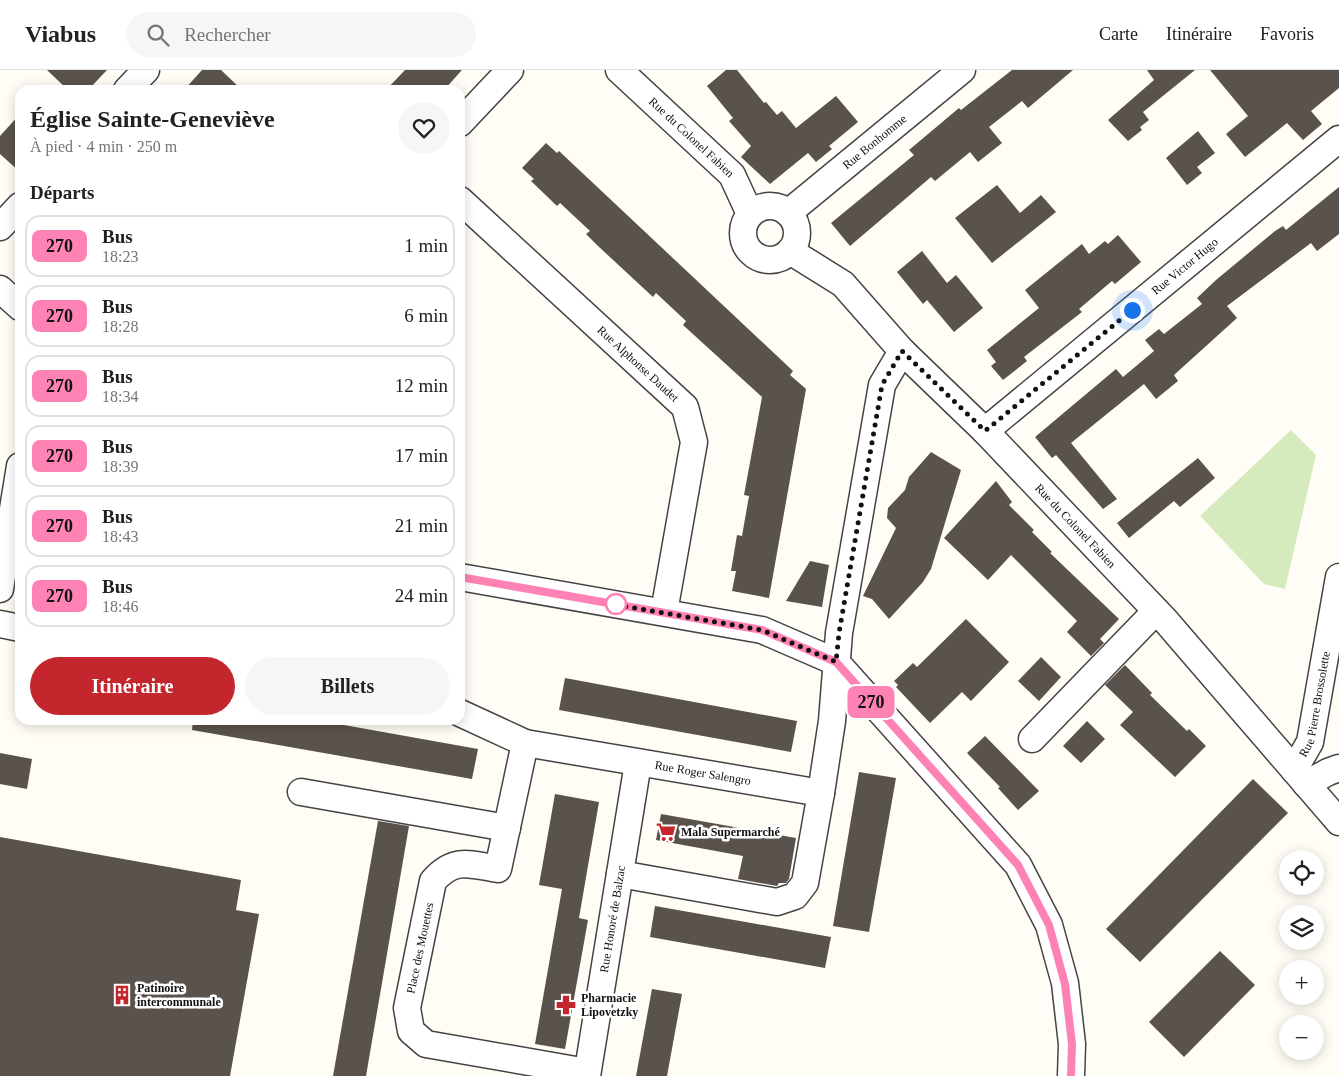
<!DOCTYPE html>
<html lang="fr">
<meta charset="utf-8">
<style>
:root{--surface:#fff;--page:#f6f6f6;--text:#202124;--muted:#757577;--line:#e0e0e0;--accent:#c4262e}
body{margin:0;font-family:Georgia,serif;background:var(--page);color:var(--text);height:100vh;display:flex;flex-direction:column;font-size:19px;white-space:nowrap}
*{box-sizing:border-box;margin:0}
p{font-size:16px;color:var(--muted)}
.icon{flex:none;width:28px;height:28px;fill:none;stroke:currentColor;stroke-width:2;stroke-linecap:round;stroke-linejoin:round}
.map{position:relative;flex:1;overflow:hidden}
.sheet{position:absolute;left:15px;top:15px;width:450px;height:640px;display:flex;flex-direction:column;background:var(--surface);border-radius:15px;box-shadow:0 2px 12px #0003}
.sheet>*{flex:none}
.badge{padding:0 10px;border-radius:8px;font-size:18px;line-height:32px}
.buttons{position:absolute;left:1279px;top:780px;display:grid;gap:10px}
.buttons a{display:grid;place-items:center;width:45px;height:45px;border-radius:50%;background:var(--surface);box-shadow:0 2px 12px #0003;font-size:25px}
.you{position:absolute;width:25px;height:25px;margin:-12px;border:4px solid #fff;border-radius:50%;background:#1a73e8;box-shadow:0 0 0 8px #1a73e833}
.map>.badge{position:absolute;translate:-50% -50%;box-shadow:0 0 0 2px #fff}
h2{padding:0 15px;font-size:19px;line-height:45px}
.round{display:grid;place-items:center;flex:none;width:52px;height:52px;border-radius:26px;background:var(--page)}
.overview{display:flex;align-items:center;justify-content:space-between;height:85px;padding:0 15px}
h1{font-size:24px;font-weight:600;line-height:38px}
.primary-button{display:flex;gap:10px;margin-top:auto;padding:10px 15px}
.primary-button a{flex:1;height:58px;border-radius:30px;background:var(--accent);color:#fff;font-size:20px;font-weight:600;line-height:58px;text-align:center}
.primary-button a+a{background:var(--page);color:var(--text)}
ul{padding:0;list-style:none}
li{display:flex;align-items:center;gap:15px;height:62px;margin:0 10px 8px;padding:0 5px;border:2px solid var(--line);border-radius:15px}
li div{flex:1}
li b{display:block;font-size:19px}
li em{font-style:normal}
li .badge{min-width:55px;font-weight:700;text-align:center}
header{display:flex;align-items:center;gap:30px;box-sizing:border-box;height:70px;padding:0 25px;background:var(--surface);border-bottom:1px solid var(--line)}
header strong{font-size:24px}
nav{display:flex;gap:28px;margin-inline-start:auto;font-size:18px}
.search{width:350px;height:45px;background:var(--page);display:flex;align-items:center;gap:12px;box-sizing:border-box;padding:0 18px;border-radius:28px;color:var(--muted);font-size:19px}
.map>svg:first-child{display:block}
.green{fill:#d5ebbd}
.building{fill:#5a524d}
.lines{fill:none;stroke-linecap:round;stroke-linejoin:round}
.street-casing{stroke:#444;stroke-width:29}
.street{stroke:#fff;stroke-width:26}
.line-casing{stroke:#fff;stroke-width:11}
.line{stroke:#ff82b4;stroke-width:8}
.walk{stroke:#111;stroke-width:5;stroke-dasharray:0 9}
.stop-dot{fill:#fff;stroke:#ff82b4;stroke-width:2.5}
.labels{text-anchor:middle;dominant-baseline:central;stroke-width:5;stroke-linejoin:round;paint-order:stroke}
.street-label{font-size:12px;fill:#111;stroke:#fff}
.poi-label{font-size:12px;font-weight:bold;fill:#111;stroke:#fff;text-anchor:start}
</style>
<header>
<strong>Viabus</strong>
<div class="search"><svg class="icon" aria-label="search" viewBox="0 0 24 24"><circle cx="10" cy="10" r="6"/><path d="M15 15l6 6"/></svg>Rechercher</div>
<nav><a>Carte</a><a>Itinéraire</a><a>Favoris</a></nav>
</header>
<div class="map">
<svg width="1339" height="1006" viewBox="0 0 1339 1006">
<rect width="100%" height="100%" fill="#fffdf5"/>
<path class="green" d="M1291,360l25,25 -31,134 -21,-5 -64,-68z"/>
<g class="building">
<path d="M47,0h60l-19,20h-20z"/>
<path d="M202,0h19l21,20h-58z"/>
<path d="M405,0h57l-18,20h-58z"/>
<path d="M726,0h11l27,33 2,-1 11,13 5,-4 14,17 40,-32 22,26 -29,24 3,3 -16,13 -8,-9 -38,31 -29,-27 10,-11 -22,-25 4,-3 -26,-32z"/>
<path d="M1012,0h61l-45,38 -6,-7 -33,26 13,16 -24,19 -8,-10 -35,29 -4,-4 -81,69 -19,-23 83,-68 -5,-5 50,-42 2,2z"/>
<path d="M1147,0h48l-52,42 6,8 -9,7 2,3 -14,11 -20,-21 46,-40z"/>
<path d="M1210,0h129v18l-28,23 11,13 -19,16 -16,-17 -42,34 -19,-23 22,-18z"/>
<path d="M20,44v58l-20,-18v-18z"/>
<path d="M1198,61l17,22 -18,14 5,6 -15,12 -21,-27z"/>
<path d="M546,73l11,10 2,-2 234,220 -3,4 16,14 -37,209 -37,-7 4,-20h-5l6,-36 5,1 7,-40 -5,-1 18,-98 -79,-72 3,-4 -30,-28 -3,4 -55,-51 -12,-12 4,-3 -30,-28 -3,3 -26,-25 3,-2 -12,-11z"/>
<path d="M997,115l23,28 21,-18 15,17 -64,51 -37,-45z"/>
<path d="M1339,117v47l-22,17 -6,-8 -84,63 10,12 -63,57 4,6 -22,18 -12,-15 -73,59 46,56 -14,10 -47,-54 -4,3 -17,-21 81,-68 7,8 31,-26 -9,-11 14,-11 5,5 38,-30 -5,-6 19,-18 59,-49 8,-5 3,4z"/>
<path d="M1118,165l23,27 -26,22 -3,-3 -33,28 3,3 -58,45 3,4 -24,19 -12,-14 5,-4 -9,-12 52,-42 -14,-18 57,-46 7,10 16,-13 3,3z"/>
<path d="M922,181l25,32 9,-8 27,33 -29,24 -27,-32 -4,4 -26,-32z"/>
<path d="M931,382l30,18 -30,99 -8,13 -34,37 -17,-20 -9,-3 33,-68 -9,-10 1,-10 17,-18 4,-13z"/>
<path d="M1198,388l17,20 -35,29 -6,-6 -45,37 -12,-15z"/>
<path d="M996,411l16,21 -3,3 25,25 -2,2 20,20 -2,1 69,66 -19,20 4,4 -13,13 -24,-24 10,-11 -66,-66 -23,25 -44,-42z"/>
<path d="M810,491l19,4 -7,42 -36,-6z"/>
<path d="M966,549l43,43 -38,39 -9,-9 -32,31 -34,-36 2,-2 -4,-4 19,-18 4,4z"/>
<path d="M1041,587l20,20 -22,24 -21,-20z"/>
<path d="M1125,595l27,28 -2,2 37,36 2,-2 17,17 -31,31 -55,-52 13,-13 -28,-27z"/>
<path d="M565,608l232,43 -6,31 -232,-42z"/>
<path d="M193,650h123l162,29 -6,30 -280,-49z"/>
<path d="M1087,651l18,18 -24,24 -18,-17z"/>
<path d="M985,666l54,55 -21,19 -20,-22 2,-1 -33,-34z"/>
<path d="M0,683l32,6 -5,30 -27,-5z"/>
<path d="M859,702l37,6 -27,154 -36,-6z"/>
<path d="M1253,709l35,34 -148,149 -34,-33z"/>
<path d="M555,724l44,8 -20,116 9,2 -23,129 -30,-5 27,-155 -23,-4z"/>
<path d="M661,744l135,24 -7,41 -3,4h-7l-2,3 -39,-7 5,-23 -87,-16z"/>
<path d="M378,751l31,5 -43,250h-33z"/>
<path d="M0,767l241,43 -5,30 23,4 -29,162h-230z"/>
<path d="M655,836l176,31 -6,31 -175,-31z"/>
<path d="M1220,881l35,34 -71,72 -35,-35z"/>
<path d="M652,919l30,5 -15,82h-31z"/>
</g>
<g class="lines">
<defs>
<g id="street">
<path id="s1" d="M619,0l113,105 18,39"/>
<path d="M127,20l19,-20"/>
<path d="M460,53l50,-53"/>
<path id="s2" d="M460,130l225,207 9,35 -30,170"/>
<circle cx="770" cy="163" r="27"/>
<path id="s3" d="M788,143l174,-143"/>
<path d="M0,157l20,-21"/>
<path id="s4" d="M790,181l53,33 59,67 83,80 180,189 174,202"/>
<path d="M0,219l20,18"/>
<path id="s5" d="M985,361l354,-292"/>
<path d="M460,507l302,53 74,32 182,203 31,60 16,58 7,61 -1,32"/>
<path d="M0,519l20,-123"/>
<path d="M0,554l20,4"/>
<path id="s6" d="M460,643l65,30 296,50 11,-72 7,-88 43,-248 20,-34"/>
<path d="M1032,669l124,-128"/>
<path d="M525,673l-27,126c-29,-5 -44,-12 -65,12l-26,127 4,23 15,13 161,28"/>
<path id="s7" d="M1294,700l16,-28 29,-165"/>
<path d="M1306,714l22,-12 11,-4"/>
<path d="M301,722l206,36"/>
<path d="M620,804l157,28 18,-6 10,-13 16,-90"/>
<path id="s8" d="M587,1006l51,-313"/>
</g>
</defs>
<use href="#street" class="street-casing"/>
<use href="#street" class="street"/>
</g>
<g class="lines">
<defs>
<path id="line" d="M460,507l302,53 74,32 182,203 31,60 16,59 7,60 -1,32"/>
</defs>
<use href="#line" class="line-casing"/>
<use href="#line" class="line"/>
<path class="walk" d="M616,534h-4l150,26 74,32 3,-29 43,-248 20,-34 83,80 147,-121"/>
</g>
<defs>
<symbol id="supermarket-bare" viewBox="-9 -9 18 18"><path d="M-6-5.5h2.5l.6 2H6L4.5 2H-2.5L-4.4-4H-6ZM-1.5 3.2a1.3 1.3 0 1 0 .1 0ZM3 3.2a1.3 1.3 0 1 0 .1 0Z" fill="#c4262e" stroke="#fff" stroke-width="2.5" paint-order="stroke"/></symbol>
<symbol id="building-bare" viewBox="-9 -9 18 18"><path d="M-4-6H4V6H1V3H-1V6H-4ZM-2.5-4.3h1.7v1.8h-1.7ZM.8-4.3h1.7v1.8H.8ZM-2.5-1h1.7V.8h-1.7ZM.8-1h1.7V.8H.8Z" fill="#c4262e" stroke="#fff" stroke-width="2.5" paint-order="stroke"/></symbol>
<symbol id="pharmacy-bare" viewBox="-9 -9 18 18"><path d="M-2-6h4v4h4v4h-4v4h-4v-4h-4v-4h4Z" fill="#c4262e" stroke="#fff" stroke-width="2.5" paint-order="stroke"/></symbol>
</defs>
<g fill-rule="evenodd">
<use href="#supermarket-bare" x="652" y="748" width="28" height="28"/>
<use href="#building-bare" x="108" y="911" width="28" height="28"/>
<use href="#pharmacy-bare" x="552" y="921" width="28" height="28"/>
</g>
<circle class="stop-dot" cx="616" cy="534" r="10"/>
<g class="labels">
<g class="street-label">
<text stroke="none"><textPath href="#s1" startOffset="99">Rue du Colonel Fabien</textPath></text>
<text stroke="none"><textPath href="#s3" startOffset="112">Rue Bonhomme</textPath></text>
<text stroke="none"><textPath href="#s5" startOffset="259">Rue Victor Hugo</textPath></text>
<text stroke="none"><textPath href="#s2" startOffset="242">Rue Alphonse Daudet</textPath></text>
<text stroke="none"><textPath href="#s4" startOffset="398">Rue du Colonel Fabien</textPath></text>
<text stroke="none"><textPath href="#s7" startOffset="70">Rue Pierre Brossolette</textPath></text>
<text stroke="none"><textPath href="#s6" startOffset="252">Rue Roger Salengro</textPath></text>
<text stroke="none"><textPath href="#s8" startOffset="159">Rue Honoré de Balzac</textPath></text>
<text transform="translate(420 878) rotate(-78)">Place des Mouettes</text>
</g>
<g class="poi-label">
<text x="681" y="762">Mala Supermarché</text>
<text x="137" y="918">Patinoire<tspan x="137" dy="14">intercommunale</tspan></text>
<text x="581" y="928">Pharmacie<tspan x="581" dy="14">Lipovetzky</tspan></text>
</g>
</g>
</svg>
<div class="buttons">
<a><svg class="icon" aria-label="locate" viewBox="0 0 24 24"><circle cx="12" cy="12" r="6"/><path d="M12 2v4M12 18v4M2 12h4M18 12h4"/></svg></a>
<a><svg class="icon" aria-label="layers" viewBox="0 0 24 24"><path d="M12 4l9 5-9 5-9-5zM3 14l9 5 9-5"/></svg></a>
<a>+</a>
<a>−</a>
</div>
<div class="you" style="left:1132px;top:240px"></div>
<b class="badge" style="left:871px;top:632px;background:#ff82b4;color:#111">270</b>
<section class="sheet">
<div class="overview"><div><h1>Église Sainte-Geneviève</h1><p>À pied · 4 min · 250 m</p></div><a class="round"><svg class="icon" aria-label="heart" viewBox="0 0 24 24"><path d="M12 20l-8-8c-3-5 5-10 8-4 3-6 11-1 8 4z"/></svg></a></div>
<h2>Départs</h2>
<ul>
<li><span class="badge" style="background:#ff82b4;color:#111">270</span><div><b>Bus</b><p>18:23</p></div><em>1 min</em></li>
<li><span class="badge" style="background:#ff82b4;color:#111">270</span><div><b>Bus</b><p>18:28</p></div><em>6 min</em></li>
<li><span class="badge" style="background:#ff82b4;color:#111">270</span><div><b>Bus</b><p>18:34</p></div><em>12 min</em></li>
<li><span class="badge" style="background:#ff82b4;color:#111">270</span><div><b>Bus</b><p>18:39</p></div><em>17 min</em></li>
<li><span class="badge" style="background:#ff82b4;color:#111">270</span><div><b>Bus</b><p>18:43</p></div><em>21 min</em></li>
<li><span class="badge" style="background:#ff82b4;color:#111">270</span><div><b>Bus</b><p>18:46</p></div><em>24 min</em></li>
</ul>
<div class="primary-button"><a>Itinéraire</a><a>Billets</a></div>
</section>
</div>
